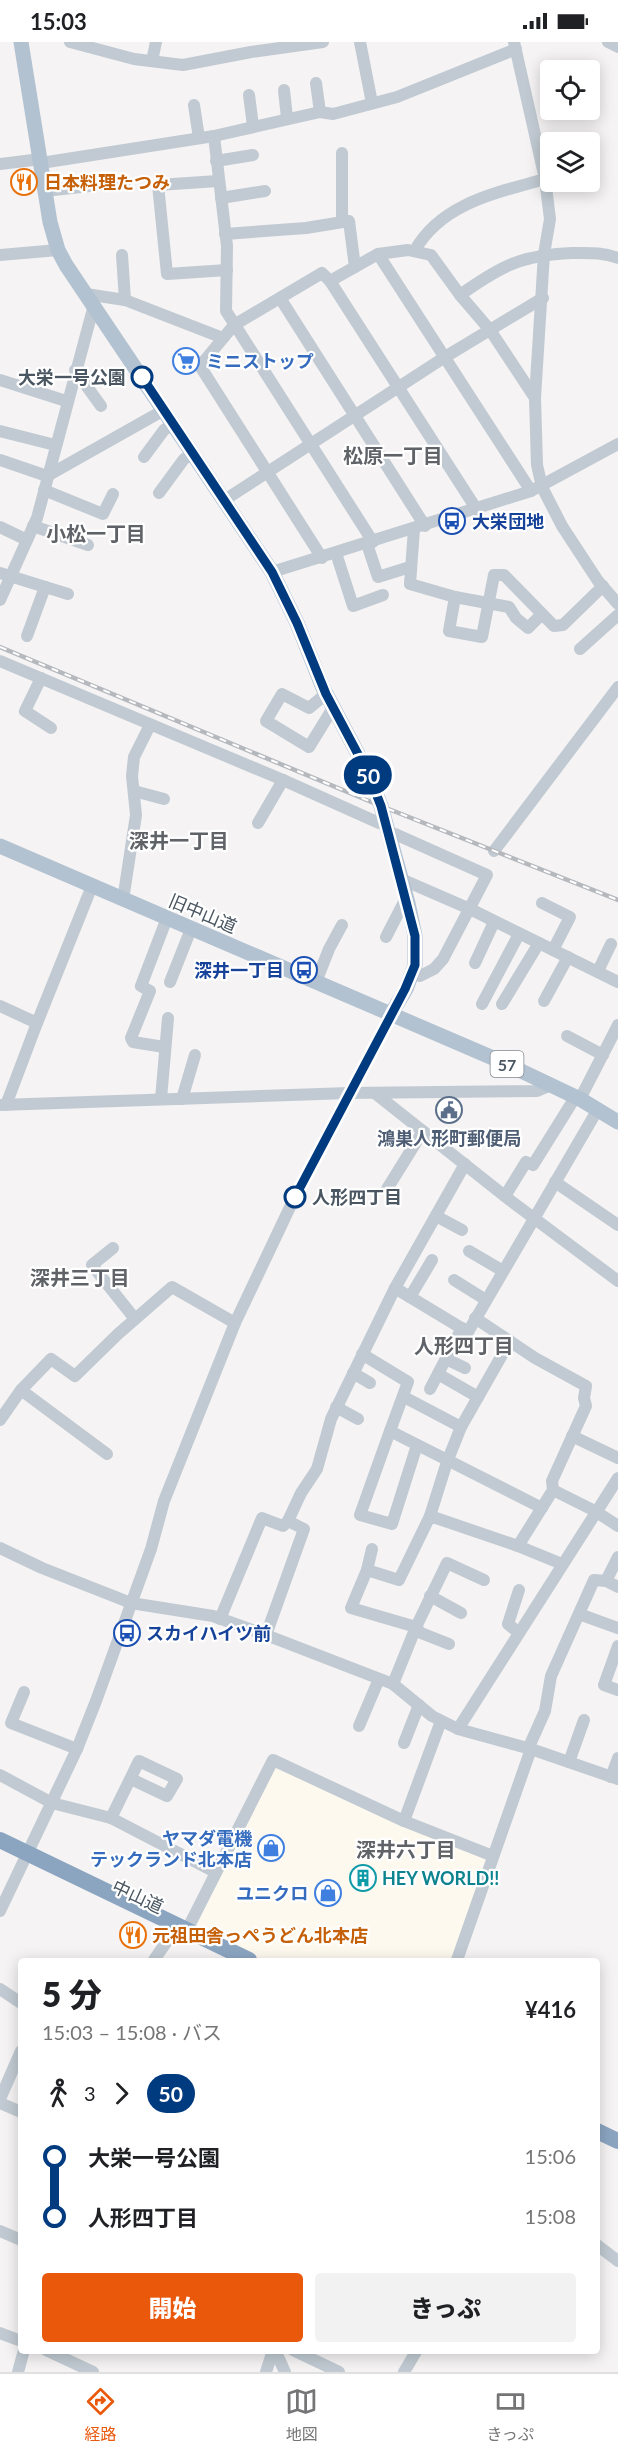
<!DOCTYPE html>
<html lang="ja">
<meta charset="utf-8">
<style>
:root{--surface:#fff;--page:#f2f2f2;--text:#202124;--muted:#757577;--line:#e0e0e0;--accent:#ea580c}
body{margin:0;font-family:Lato,"Noto Sans JP",sans-serif;background:var(--page);color:var(--text);height:100vh;display:flex;flex-direction:column;font-size:22px;white-space:nowrap}
*{box-sizing:border-box;margin:0}
p{font-size:20px;color:var(--muted)}
.icon{flex:none;width:33px;height:33px;fill:none;stroke:currentColor;stroke-width:2;stroke-linecap:round;stroke-linejoin:round}
.map{position:relative;flex:1;overflow:hidden}
.details{position:absolute;left:18px;top:1916px;width:582px;height:396px;display:flex;flex-direction:column;background:var(--surface);border-radius:6px;box-shadow:0 3px 15px #0003}
.details>*{flex:none}
.badge{padding:0 12px;border-radius:20px;font-size:21px;line-height:39px}
.tools{position:absolute;left:540px;top:18px;display:grid;gap:12px}
.tools a{display:grid;place-items:center;width:60px;height:60px;border-radius:6px;background:var(--surface);box-shadow:0 3px 15px #0003;font-size:30px}
.map>.badge{position:absolute;translate:-50% -50%;box-shadow:0 0 0 3px #fff}
.legs{display:flex;align-items:center;gap:9px;height:66px;padding:0 24px;font-size:20px}
.legs p{margin-inline-start:auto}
.summary{display:flex;align-items:center;justify-content:space-between;height:102px;padding:0 24px}
h1{font-size:33px;font-weight:800;line-height:45px}
.button{display:flex;gap:12px;margin-top:auto;padding:12px 24px}
.button a{flex:1;height:69px;border-radius:6px;background:var(--accent);color:#fff;font-size:24px;font-weight:800;line-height:69px;text-align:center}
.button a+a{background:var(--page);color:var(--text)}
ul{padding:0 24px;list-style:none}
li{display:flex;align-items:center;gap:21px;height:60px;font-size:22px}
li i{display:grid;place-items:center;width:9px;height:100%;margin:0 8px;background:currentColor}
li i::after{content:'';width:15px;height:15px;margin:-8px;border:4px solid;border-radius:50%;background:var(--surface)}
li p{margin-inline-start:auto}
li:first-child i{background:linear-gradient(#0000 50%,currentColor 0)}
li:last-child i{background:linear-gradient(currentColor 50%,#0000 0)}
.status{display:flex;justify-content:space-between;align-items:center;height:42px;padding:0 30px;background:var(--surface);direction:ltr}
.status svg{height:16px;fill:currentColor}
.tab-bar{display:flex;justify-content:space-around;align-items:center;height:84px;border-top:2px solid var(--line);background:var(--surface);font-size:16px;color:var(--muted)}
.tab-bar a{display:grid;justify-items:center;gap:3px}
.tab-bar .active{color:var(--accent)}
.map>svg:first-child{display:block}
.commercial{fill:#fdf9ef}
.lines{fill:none;stroke-linecap:round;stroke-linejoin:round}
.minor{stroke:#c1cad2;stroke-width:12}
.major{stroke:#b3c2d1;stroke-width:15}
.highway{stroke:#8ba5c1;stroke-width:16}
.rail-casing{stroke:#b5b8bd;stroke-width:4.5}
.rail{stroke:#fff;stroke-width:2;stroke-dasharray:7;stroke-linecap:butt}
.line-1-casing{stroke:#fff;stroke-width:14}
.line-1{stroke:#003b80;stroke-width:9}
.stop-1-dot{fill:#fff;stroke:#003b80;stroke-width:3}
.labels{text-anchor:middle;dominant-baseline:central;stroke-width:4.5;stroke-linejoin:round;paint-order:stroke}
.shield{fill:#fff;stroke:#808990;stroke-width:1.5}
.shield-label{font-size:16px;font-weight:bold;fill:#4a5661}
.food-label{font-size:18px;font-weight:bold;fill:#c56008;stroke:#fff;text-anchor:start}
.shop-label{font-size:18px;font-weight:bold;fill:#366cbe;stroke:#fff;text-anchor:end}
.stop-label{font-size:18px;font-weight:bold;fill:#4a5661;stroke:#fff;text-anchor:end}
.transit-label{font-size:18px;font-weight:bold;fill:#164399;stroke:#fff;text-anchor:start}
.street-label{font-size:18px;fill:#4a5661;stroke:#fff}
.service-label{font-size:18px;font-weight:bold;fill:#4e5e75;stroke:#fff}
.culture-label{font-size:18px;font-weight:bold;fill:#0d838f;stroke:#fff;text-anchor:start}
.neighbourhood-label{font-size:20px;font-weight:bold;fill:#5f6368;stroke:#fff}
</style>
<div class="status"><b>15:03</b><svg viewBox="0 0 49 12"><path d="M0 12V9h3v3zM5 12V6h3v6zM10 12V3h3v9zM15 12V0h3v12zM26 1h20v11H26zM47 4h2v5h-2z"/></svg></div>
<div class="map">
<svg width="618" height="2330" viewBox="0 0 618 2330">
<rect width="100%" height="100%" fill="#f5f3f3"/>
<path class="commercial" d="M273,1718l220,96 -36,104h-208l-62,-30z"/>
<g class="lines">
<g class="minor">
<path d="M70,0l64,17 49,6 68,-13 72,-10"/>
<path d="M360,0l12,61"/>
<path d="M514,0l31,137 5,40 -6,35 -9,144 2,67 5,22 20,39 36,55 20,23"/>
<path d="M608,0l10,5"/>
<path d="M152,19l4,-19"/>
<path d="M316,41l4,29 13,2 64,-17 119,-48"/>
<path d="M284,48l3,28"/>
<path d="M249,53l4,31"/>
<path d="M194,63l5,33"/>
<path d="M214,94l13,110 -1,65 147,231"/>
<path d="M216,119l37,-6"/>
<path d="M41,121l173,-27 106,-24"/>
<path d="M0,122l41,-5"/>
<path d="M218,139l-60,4 9,89 60,-4"/>
<path d="M45,149l80,-9"/>
<path d="M221,156l44,-7"/>
<path d="M342,180v-69"/>
<path d="M225,192l81,-6 43,-7 6,46"/>
<path d="M415,208c27,-47 81,-57 130,-71"/>
<path d="M378,212l153,237"/>
<path d="M0,213l58,-5"/>
<path d="M122,213l3,45"/>
<path d="M330,239l147,229"/>
<path d="M86,252l39,6 98,38"/>
<path d="M460,253c41,-29 61,-40 112,-42 17,0 30,-1 46,5"/>
<path d="M280,256l145,228"/>
<path d="M75,328l26,36"/>
<path d="M0,338l66,21"/>
<path d="M0,389l55,14"/>
<path d="M144,415l20,-27 9,-6"/>
<path d="M0,418l47,16 117,-66"/>
<path d="M44,448l59,24 10,-20"/>
<path d="M159,451l25,-34 8,-5"/>
<path d="M223,459l222,-144 98,-59"/>
<path d="M33,484l55,19"/>
<path d="M0,485l27,13"/>
<path d="M414,487l-4,55 45,13 54,10 7,11 12,10 14,-14"/>
<path d="M367,502l11,33 32,-10"/>
<path d="M336,511l17,53 30,-11"/>
<path d="M322,516l-122,-192 34,-41 88,-52 8,8 48,-27 30,-4 23,5 29,40 30,35 45,68"/>
<path d="M272,530l259,-81 87,-47"/>
<path d="M0,531l68,21"/>
<path d="M455,555l-6,34 33,6 12,-62h10l50,51 9,-1 40,-39"/>
<path d="M0,558l37,-82 57,-213"/>
<path d="M27,594l18,-49"/>
<path d="M580,607l38,-34"/>
<path d="M0,619l283,119 96,43 7,1"/>
<path d="M41,636l-16,33 26,17"/>
<path d="M326,652l-17,14 -27,-14 -16,27 43,26 24,-39"/>
<path d="M134,749l30,8"/>
<path d="M258,781l25,-43"/>
<path d="M389,792h6l92,41 -44,84 -9,10 -14,7 -7,-3"/>
<path d="M494,809l124,-164"/>
<path d="M401,837l69,30 148,73"/>
<path d="M123,858l13,-85 -4,-39 2,-19 16,-32"/>
<path d="M542,861l28,14 -17,33"/>
<path d="M386,895l17,-33 5,-1"/>
<path d="M475,921l19,-41"/>
<path d="M598,929l13,-27"/>
<path d="M170,940l21,-53"/>
<path d="M316,940l13,-33 13,-24"/>
<path d="M544,959l24,-44"/>
<path d="M482,962l37,-70"/>
<path d="M502,962l37,-61"/>
<path d="M0,964l37,17 -31,82"/>
<path d="M37,981l55,-137"/>
<path d="M567,994l36,19"/>
<path d="M164,1005l-31,-5 -2,-4 19,-47 -9,-5 26,-68"/>
<path d="M376,1052l135,107 107,80"/>
<path d="M161,1057l7,-81"/>
<path d="M182,1057l13,-44"/>
<path d="M580,1057l38,-74"/>
<path d="M0,1063l349,-12 188,-2 14,-6"/>
<path d="M555,1140l63,43"/>
<path d="M387,1147l36,-58"/>
<path d="M505,1154l21,-34 7,3 43,-69"/>
<path d="M436,1174l26,14"/>
<path d="M113,1206l-21,17 43,54"/>
<path d="M469,1209l34,20"/>
<path d="M454,1238l32,20"/>
<path d="M395,1246l73,44 130,-223"/>
<path d="M410,1255l22,-37"/>
<path d="M475,1276l60,40 51,28 -2,12 2,8 -34,75 1,9 -35,56"/>
<path d="M362,1312l46,28 -18,49"/>
<path d="M446,1317l19,9"/>
<path d="M353,1331l17,10"/>
<path d="M438,1332l40,23"/>
<path d="M430,1347l32,-61"/>
<path d="M21,1348l86,64"/>
<path d="M404,1355l57,30"/>
<path d="M336,1365l22,12"/>
<path d="M0,1378l21,-30 30,-31 24,17 43,-42 54,-47 63,36"/>
<path d="M572,1394l46,22"/>
<path d="M417,1403l-25,79 -32,-9 30,-84 152,77"/>
<path d="M553,1448l42,21 23,15"/>
<path d="M430,1474l17,-54 14,-35 49,-86"/>
<path d="M0,1506l42,20 89,35 82,13 53,19 127,49 39,32 26,13 73,20 87,30"/>
<path d="M618,1515l-12,24 12,6"/>
<path d="M367,1528l5,-21"/>
<path d="M430,1554l31,17"/>
<path d="M579,1572l39,14"/>
<path d="M220,1577l42,-101 21,8 5,-5"/>
<path d="M519,1591l-11,-9 11,-34"/>
<path d="M266,1593l38,-106 -16,-8 13,-28 16,-24 14,-50 64,-131 70,-124"/>
<path d="M449,1602l-28,-11 -5,-6 -65,-19 16,-38 32,10 31,-64 88,30 44,18"/>
<path d="M618,1604l-14,39 14,5"/>
<path d="M393,1642l23,-57 31,-64 37,17"/>
<path d="M24,1650l-13,31 66,26"/>
<path d="M359,1684l20,-47"/>
<path d="M458,1687l160,-251"/>
<path d="M404,1701l15,-38"/>
<path d="M528,1707l17,-38 6,-35 43,-96 12,1"/>
<path d="M569,1720l15,-42"/>
<path d="M0,1733l52,28 59,15 104,54"/>
<path d="M611,1735l7,-19"/>
<path d="M111,1776l28,-57 38,18 -10,17 -36,-17"/>
<path d="M404,1779l37,-100"/>
<path d="M0,1869l77,-162 19,-48 55,-152 13,-48 71,-178 56,-118 100,-191"/>
<path d="M187,1888l86,-170 131,61 89,35"/>
<path d="M154,1918l18,-26"/>
<path d="M457,1918l74,-211"/>
<path d="M0,1947l21,14"/>
<path d="M0,2057l21,-48"/>
<path d="M0,2061l21,9"/>
<path d="M0,2189l21,9"/>
<path d="M597,2203l21,16"/>
<path d="M0,2291l21,8"/>
<path d="M46,2308l47,22"/>
<path d="M275,2308l10,22"/>
<path d="M293,2308l46,22"/>
<path d="M18,2330l6,-22"/>
<path d="M266,2330l7,-22"/>
<path d="M404,2330l13,-22"/>
</g>
<g class="major">
<path d="M21,0l29,180 8,28 8,15 206,307 25,51 26,65 45,85 13,33 27,97 7,33v29l-9,24 -15,25"/>
<path d="M0,804l500,215 80,38 38,23"/>
</g>
<g class="highway">
<path d="M0,1798l249,120"/>
<path d="M597,2089l21,10"/>
</g>
<defs>
<path id="rail" d="M0,605l381,159 237,94"/>
</defs>
<use href="#rail" class="rail-casing"/>
<use href="#rail" class="rail"/>
</g>
<g class="lines">
<defs>
<path id="line-1" d="M142,335l130,195 25,51 29,71 42,79 13,33 34,130v29l-10,24 -110,208"/>
</defs>
<use href="#line-1" class="line-1-casing"/>
<use href="#line-1" class="line-1"/>
</g>
<defs>
<symbol id="restaurant-ring" viewBox="-11 -11 22 22"><circle r="9.5" fill="#fff" stroke="#e8710a" stroke-width="1.5"/><path d="M-5-6h1v4h1v-4h1v4h1v-4h1v5L-1.5 .5V6h-2V.5L-5-1ZM5-6V6H3V1.5H1.5Q1.5-4 5-6Z" fill="#e8710a"/></symbol>
<symbol id="supermarket-ring" viewBox="-11 -11 22 22"><circle r="9.5" fill="#fff" stroke="#3f7fe0" stroke-width="1.5"/><path d="M-6-5.5h2.5l.6 2H6L4.5 2H-2.5L-4.4-4H-6ZM-1.5 3.2a1.3 1.3 0 1 0 .1 0ZM3 3.2a1.3 1.3 0 1 0 .1 0Z" fill="#3f7fe0"/></symbol>
<symbol id="bus-ring" viewBox="-11 -11 22 22"><circle r="9.5" fill="#fff" stroke="#1a4fb4" stroke-width="1.5"/><path d="M-5-6H5V4H4V6H2V4H-2V6H-4V4H-5ZM-3.5-4V0h7V-4ZM-3.5 1.2v1.5H-2V1.2ZM2 1.2v1.5H3.5V1.2Z" fill="#1a4fb4"/></symbol>
<symbol id="civic-ring" viewBox="-11 -11 22 22"><circle r="9.5" fill="#fff" stroke="#5c6f8a" stroke-width="1.5"/><path d="M-.6-6.5H3V-4.5H.6V-3L4-1V1h2V6H-6V1h2V-1L-.6-3ZM-1.2 2.5V6h2.4V2.5Z" fill="#5c6f8a"/></symbol>
<symbol id="shop-ring" viewBox="-11 -11 22 22"><circle r="9.5" fill="#fff" stroke="#3f7fe0" stroke-width="1.5"/><path d="M-5-2.5h2.3a2.7 3.5 0 0 1 5.4 0H5L5.5 6h-11ZM-1.5-2.5h3a1.5 2.3 0 0 0-3 0Z" fill="#3f7fe0"/></symbol>
<symbol id="building-ring" viewBox="-11 -11 22 22"><circle r="9.5" fill="#fff" stroke="#0f9aa8" stroke-width="1.5"/><path d="M-4-6H4V6H1V3H-1V6H-4ZM-2.5-4.3h1.7v1.8h-1.7ZM.8-4.3h1.7v1.8H.8ZM-2.5-1h1.7V.8h-1.7ZM.8-1h1.7V.8H.8Z" fill="#0f9aa8"/></symbol>
</defs>
<g fill-rule="evenodd">
<use href="#restaurant-ring" x="9" y="125" width="30" height="30"/>
<use href="#supermarket-ring" x="171" y="304" width="30" height="30"/>
<use href="#bus-ring" x="437" y="464" width="30" height="30"/>
<use href="#bus-ring" x="289" y="913" width="30" height="30"/>
<use href="#civic-ring" x="434" y="1053" width="30" height="30"/>
<use href="#bus-ring" x="112" y="1576" width="30" height="30"/>
<use href="#shop-ring" x="256" y="1791" width="30" height="30"/>
<use href="#building-ring" x="348" y="1821" width="30" height="30"/>
<use href="#shop-ring" x="313" y="1836" width="30" height="30"/>
<use href="#restaurant-ring" x="118" y="1878" width="30" height="30"/>
</g>
<g class="stop-1-dot">
<circle cx="142" cy="335" r="10"/>
<circle cx="295" cy="1155" r="10"/>
</g>
<g class="labels">
<rect class="shield" x="490.5" y="1009" width="33" height="26" rx="4.5"/>
<g class="shield-label">
<text x="507" y="1022">57</text>
</g>
<g class="food-label">
<text x="44" y="140">日本料理たつみ</text>
<text x="152" y="1893">元祖田舎っぺうどん北本店</text>
</g>
<g class="shop-label">
<text x="206" y="319" text-anchor="start">ミニストップ</text>
<text x="252" y="1796">ヤマダ電機<tspan x="252" dy="21">テックランド北本店</tspan></text>
<text x="308" y="1851">ユニクロ</text>
</g>
<g class="stop-label">
<text x="126" y="335">大栄一号公園</text>
<text x="312" y="1155" text-anchor="start">人形四丁目</text>
</g>
<g class="transit-label">
<text x="472" y="479">大栄団地</text>
<text x="284" y="928" text-anchor="end">深井一丁目</text>
<text x="146" y="1591">スカイハイツ前</text>
</g>
<g class="street-label">
<text transform="translate(203 871) rotate(23)">旧中山道</text>
<text transform="translate(138 1854) rotate(25)">中山道</text>
</g>
<g class="service-label">
<text x="449" y="1096">鴻巣人形町郵便局</text>
</g>
<g class="culture-label">
<text x="382" y="1836">HEY WORLD!!</text>
</g>
<g class="neighbourhood-label">
<text x="393" y="413">松原一丁目</text>
<text x="96" y="491">小松一丁目</text>
<text x="179" y="798">深井一丁目</text>
<text x="80" y="1235">深井三丁目</text>
<text x="464" y="1303">人形四丁目</text>
<text x="406" y="1807">深井六丁目</text>
</g>
</g>
</svg>
<div class="tools">
<a><svg class="icon" aria-label="locate" viewBox="0 0 24 24"><circle cx="12" cy="12" r="6"/><path d="M12 2v4M12 18v4M2 12h4M18 12h4"/></svg></a>
<a><svg class="icon" aria-label="layers" viewBox="0 0 24 24"><path d="M12 4l9 5-9 5-9-5zM3 14l9 5 9-5"/></svg></a>
</div>
<b class="badge" style="left:368px;top:733px;background:#003b80;color:#fff">50</b>
<section class="details">
<div class="summary"><div><h1>5 分</h1><p>15:03 – 15:08 · バス</p></div><b>¥416</b></div>
<div class="legs"><svg class="icon" aria-label="walk" viewBox="0 0 24 24"><circle cx="13" cy="4" r="2"/><path d="M13 8l-2 6 4 7M11 14l-3 7M7 12l3-4h3l4 4"/></svg>3<svg class="icon" aria-label="forward" viewBox="0 0 24 24"><path d="M9 5l7 7-7 7"/></svg><b class="badge" style="background:#003b80;color:#fff">50</b></div>
<ul>
<li><i style="color:#003b80"></i><b>大栄一号公園</b><p>15:06</p></li>
<li><i style="color:#003b80"></i><b>人形四丁目</b><p>15:08</p></li>
</ul>
<div class="button"><a>開始</a><a>きっぷ</a></div>
</section>
</div>
<nav class="tab-bar">
<a class="active"><svg class="icon" aria-label="directions" viewBox="0 0 24 24"><path d="M12 3l9 9-9 9-9-9zM9 14v-3h6M13 9l2 2-2 2"/></svg>経路</a>
<a><svg class="icon" aria-label="map" viewBox="0 0 24 24"><path d="M3 6l6-2 6 2 6-2v14l-6 2-6-2-6 2zM9 4v14M15 6v14"/></svg>地図</a>
<a><svg class="icon" aria-label="tickets" viewBox="0 0 24 24"><path d="M3 7h18v10H3zM15 7v10"/></svg>きっぷ</a>
</nav>
